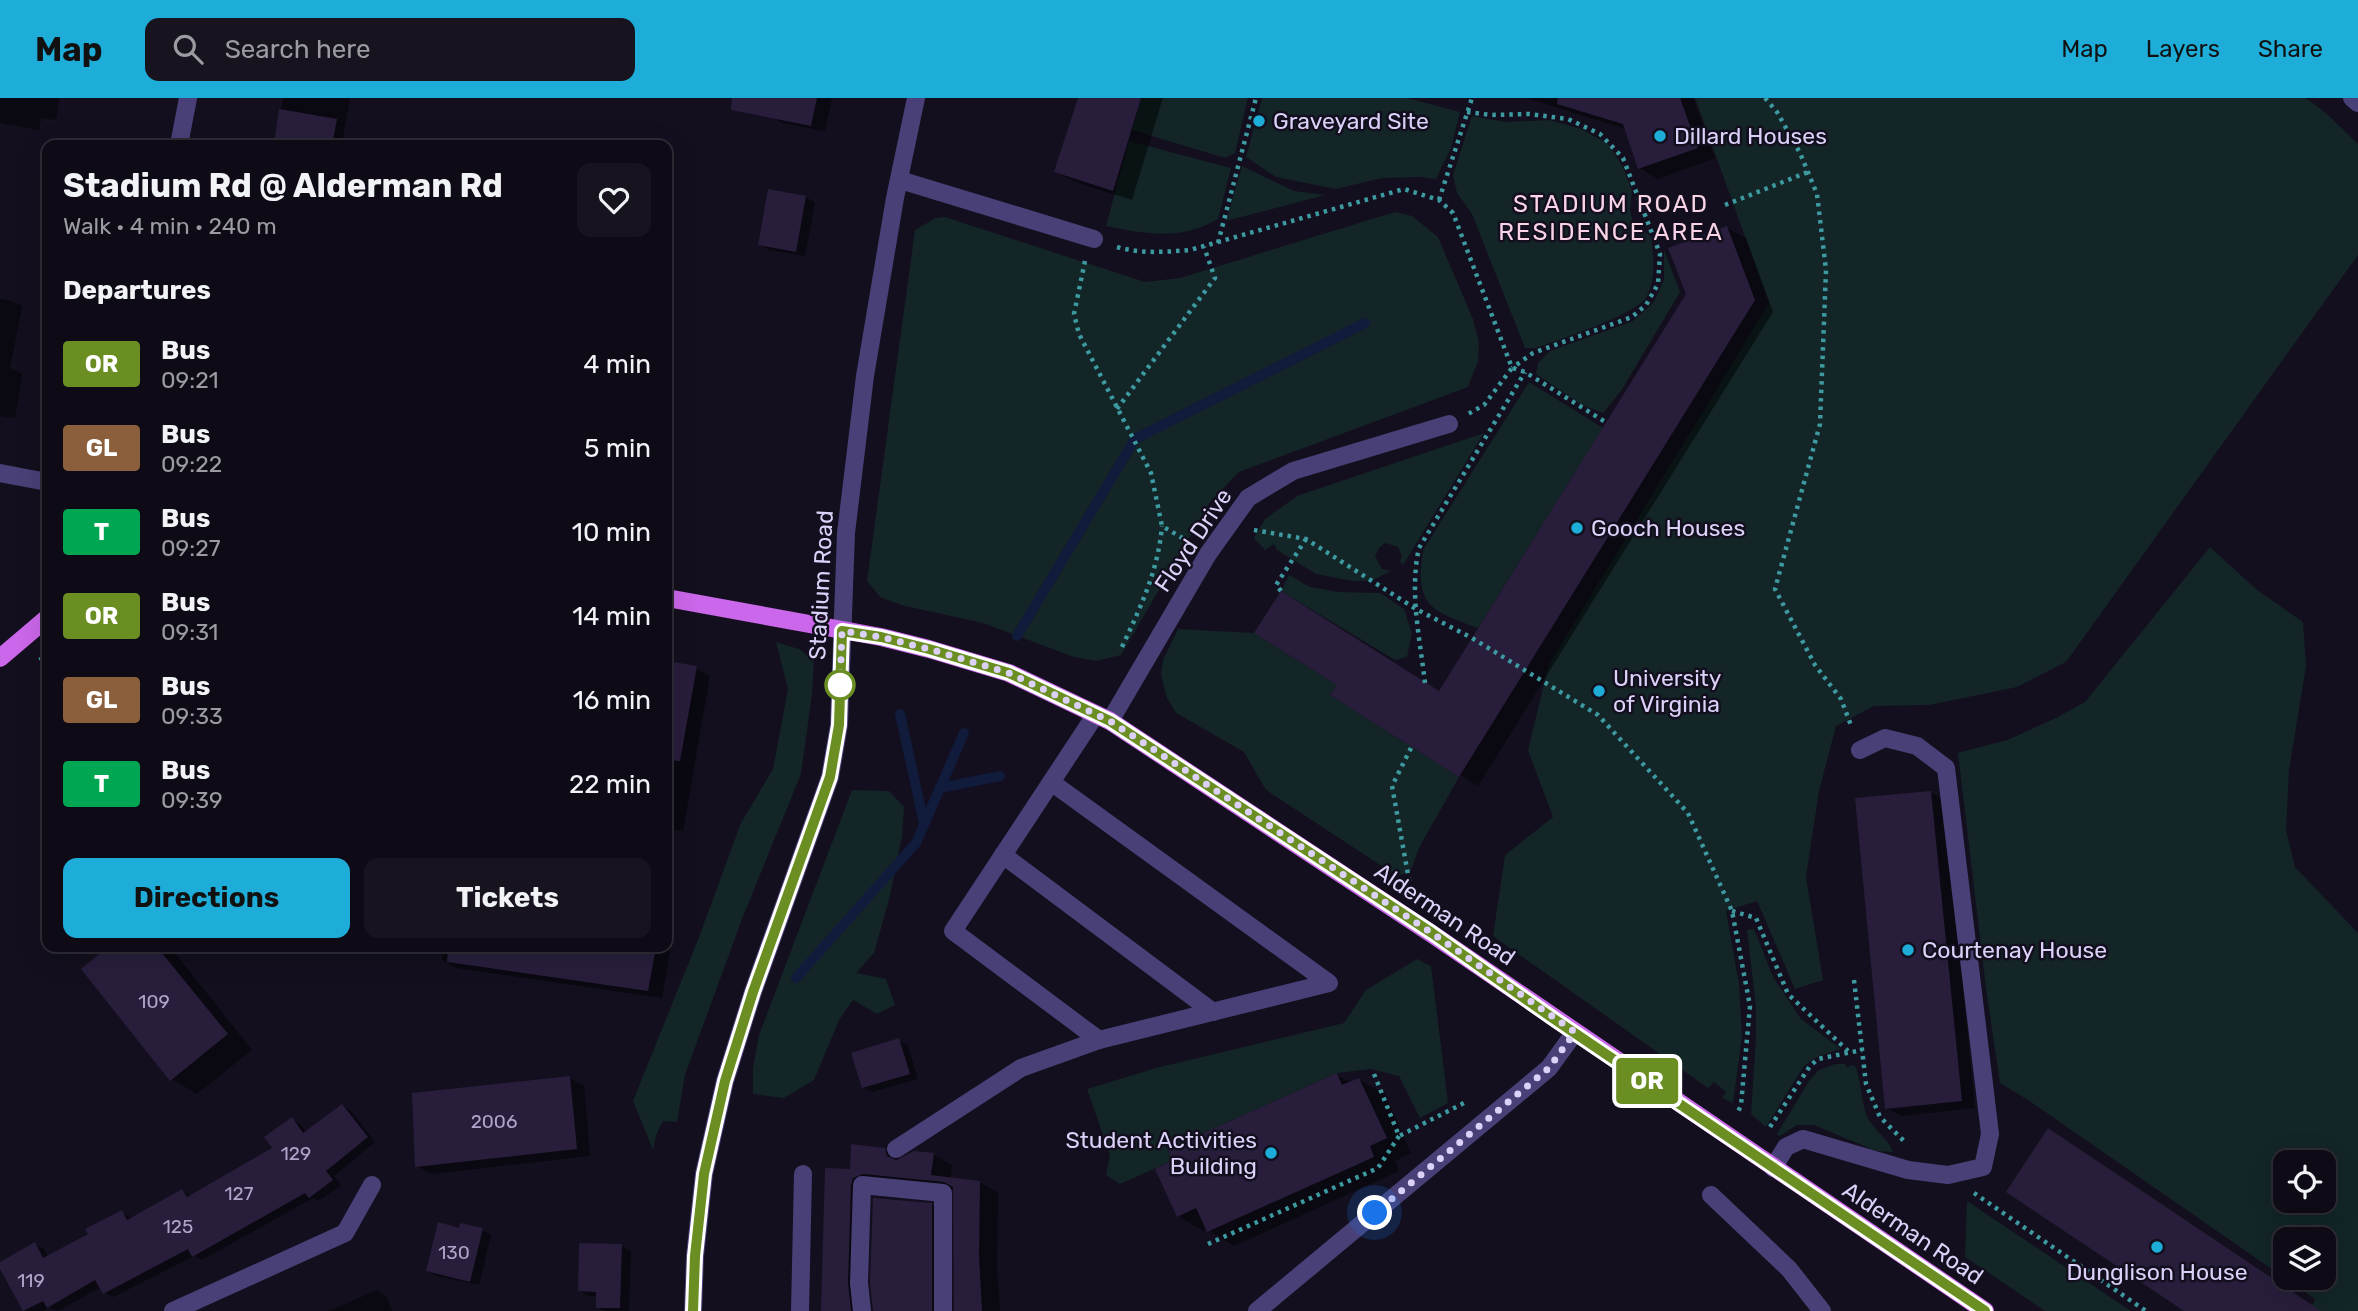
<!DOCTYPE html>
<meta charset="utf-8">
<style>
:root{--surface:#0e0b16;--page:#17141f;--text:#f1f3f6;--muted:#9b9ba1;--line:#2e2b35;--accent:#1eadd9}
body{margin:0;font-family:Rubik,sans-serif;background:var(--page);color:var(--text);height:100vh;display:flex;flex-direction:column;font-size:26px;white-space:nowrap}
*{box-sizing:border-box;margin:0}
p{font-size:23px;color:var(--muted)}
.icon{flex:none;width:38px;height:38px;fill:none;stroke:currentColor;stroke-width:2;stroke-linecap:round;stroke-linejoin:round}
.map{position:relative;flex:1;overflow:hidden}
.panel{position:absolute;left:42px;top:42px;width:630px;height:812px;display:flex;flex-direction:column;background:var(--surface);border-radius:14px;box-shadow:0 7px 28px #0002,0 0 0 2px var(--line)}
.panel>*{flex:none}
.badge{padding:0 14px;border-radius:5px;font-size:24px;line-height:46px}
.fabs{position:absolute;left:2273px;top:1052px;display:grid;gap:14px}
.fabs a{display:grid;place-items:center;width:63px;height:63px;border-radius:14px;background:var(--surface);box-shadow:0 7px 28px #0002,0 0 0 2px var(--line);font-size:35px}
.you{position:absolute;width:35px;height:35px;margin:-18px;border:5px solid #fff;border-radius:50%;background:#1a73e8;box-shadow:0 0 0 10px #1a73e833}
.map>.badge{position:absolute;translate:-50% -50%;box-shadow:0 0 0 4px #fff}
h2{padding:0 21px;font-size:26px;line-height:63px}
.round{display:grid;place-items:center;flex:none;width:74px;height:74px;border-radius:14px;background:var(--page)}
.headline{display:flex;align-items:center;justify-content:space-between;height:119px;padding:0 21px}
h1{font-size:33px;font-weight:700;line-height:52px}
.button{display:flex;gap:14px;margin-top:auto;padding:14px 21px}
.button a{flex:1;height:80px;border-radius:14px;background:var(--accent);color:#111;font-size:28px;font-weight:700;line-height:80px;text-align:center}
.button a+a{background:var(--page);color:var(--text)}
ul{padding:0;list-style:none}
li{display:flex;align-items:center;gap:21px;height:84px;padding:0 21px}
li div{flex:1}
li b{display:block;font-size:26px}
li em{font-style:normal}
li .badge{min-width:77px;font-weight:700;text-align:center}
header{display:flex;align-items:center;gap:42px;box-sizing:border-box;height:98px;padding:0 35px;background:var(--accent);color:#111}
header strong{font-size:33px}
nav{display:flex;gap:38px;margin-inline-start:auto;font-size:24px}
.search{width:490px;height:63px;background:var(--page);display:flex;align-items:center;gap:18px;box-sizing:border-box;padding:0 24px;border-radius:14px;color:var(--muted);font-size:26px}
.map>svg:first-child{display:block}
.green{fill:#132527;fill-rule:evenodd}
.shadow{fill:#0007}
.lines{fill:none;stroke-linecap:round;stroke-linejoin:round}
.stream{stroke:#111b3b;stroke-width:10}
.building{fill:#281e3c}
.path{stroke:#3d9aa1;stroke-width:4.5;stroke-dasharray:3.5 5;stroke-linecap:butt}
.minor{stroke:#494077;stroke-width:18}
.major{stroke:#cb67ea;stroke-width:18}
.line-casing{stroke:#fff;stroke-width:16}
.line{stroke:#6b8e23;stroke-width:10}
.walk{stroke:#dcd2f9;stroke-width:7;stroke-dasharray:0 12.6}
.poi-dot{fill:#1eadd9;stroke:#130f1e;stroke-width:2.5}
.stop-dot{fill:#fff;stroke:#6b8e23;stroke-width:3.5}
.labels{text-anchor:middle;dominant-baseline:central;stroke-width:5;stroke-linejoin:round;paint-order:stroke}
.number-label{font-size:19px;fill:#afa5ca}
.poi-label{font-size:23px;fill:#dcd2f9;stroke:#130f1e;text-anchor:start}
.street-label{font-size:23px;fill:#dcd2f9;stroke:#130f1e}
.neighbourhood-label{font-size:24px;letter-spacing:2px;fill:#f9d4e6;stroke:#130f1e}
</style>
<header>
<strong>Map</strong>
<div class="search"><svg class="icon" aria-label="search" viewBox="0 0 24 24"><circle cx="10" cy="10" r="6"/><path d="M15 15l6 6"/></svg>Search here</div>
<nav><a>Map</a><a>Layers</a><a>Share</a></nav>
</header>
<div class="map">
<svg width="2358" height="1213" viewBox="0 0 2358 1213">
<rect width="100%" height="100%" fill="#130f1e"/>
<g class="green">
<path d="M1141,0h107l-13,55 -10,5 -93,-28z"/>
<path d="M1262,0h145l53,14 -9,36 -15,31 -15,-2 -39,1 -46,11 -60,-12 -30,-20z"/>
<path d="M1695,0h611l20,15 32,31v111l-292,407 -49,25 -88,18 -55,1 -38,20 -17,65 -13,86 17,103 -28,9 -38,-88 -31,10 13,73 3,52 -9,67 -11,-5 4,-6 -12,-10 -6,6 -215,-152 12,-81 48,-38 -25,-67 21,-86 220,-361z"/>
<path d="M1472,18l34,6 43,-2 32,9 27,15 15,23 9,24 -2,19 3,12 18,15c3,21 5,39 -4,59 -8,18 -89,44 -111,52h-11l-53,-134 -15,-21 -4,-18z"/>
<path d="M1129,43l102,27 -13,51c-38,22 -72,15 -112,7z"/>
<path d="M1242,68l52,25 31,4 -99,26z"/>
<path d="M1395,114l17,4 26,21 35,82 6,24 -1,18 -10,26 -229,85 -29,30 -89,153 -25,6 -22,-4 -91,-34 -82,-18 -21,-8 -13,-16 48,-351 21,-12 9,-1 200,65 35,-4z"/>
<path d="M1664,152l16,42 -59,99 -18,22 -21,-8 -46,-31 2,-11 12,-12 83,-30 21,-19 10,-22z"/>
<path d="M1529,284l74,46 -125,200c-47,-17 -64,-22 -55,-78z"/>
<path d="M1484,335l-81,132 -3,-4 2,-5 -4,-9 -13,-4 -6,5 -4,8 7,13 9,2 -20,10h-18l-37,-7 -39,-24 -3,-6 -9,6 -11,-12 11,-19 32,-23z"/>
<path d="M2210,449l47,43 46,32 3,44 -17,104 -3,60 9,37 63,66v378h-48l5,-12 -287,-199 -28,-17 -14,-95 -28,-235 49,-13 49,-22 29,-16zM2286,1064h38v38h-38zM2286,1141h38v39h-38z"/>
<path d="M1289,477l21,12 28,5 42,1 24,16 8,24 -5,24 -12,3 -114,-69z"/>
<path d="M1178,531l76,4 83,52 -7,10 129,82 -39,69 -10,26 -13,4 -131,-86 -22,-38 -68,-39 -9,-15 -6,-23 2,-15z"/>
<path d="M776,544l23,7 15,11 -2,34 -11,80 -59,145 -57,156 -8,47 -14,-1 -7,14 -3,15 -20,-49 66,-164 42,-114 32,-54 15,-80z"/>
<path d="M852,692l37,1 15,16 -2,30 -13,63 -15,53 -18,20 30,6 9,26 -18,9 -24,-14 -14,20 -25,60 -30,18 -31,-4v-26l6,-33z"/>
<path d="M1754,831l19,48 28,42 40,30 -24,8 -13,9 -38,61 -15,-13 5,-76v-31l-9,-77z"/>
<path d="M1417,861l14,7 17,137 -28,15 -21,-42 -28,-7 -34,4 -169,76 4,12 -52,23 -14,-9 4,-20 -23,-66 69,-21 188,-45 22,-33z"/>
<path d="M1835,966h10l2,4 5,-3 4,2c5,16 5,33 11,49 6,14 22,23 26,36l-17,-1 -62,-26h-17l-17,11 -3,-2 32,-53 10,-11z"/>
<path d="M1967,1103l164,110h-86l-80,-54z"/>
</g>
<g class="shadow">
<path d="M0,0h59l-3,22 -15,-2 -2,12 -39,-7z"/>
<path d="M283,0h67l-8,44 20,3h-86z"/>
<path d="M759,0h73l-7,33 -43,-8 -9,-6z"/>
<path d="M1079,0h84l-31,102 -57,-18 -19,-10z"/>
<path d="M1526,0h167l22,60 -57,21 -18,-11 -14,-39z"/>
<path d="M806,99l9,6 -10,53 -36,-6 -9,-6z"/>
<path d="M1727,130l19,10 27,74 -295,474 -146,-91 108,-2z"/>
<path d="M0,201l12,2 10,5 -12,62 12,6 -7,44 -15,-2z"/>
<path d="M667,565l29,5 14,8 -27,155 -16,-2z"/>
<path d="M1930,694l14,8 31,308 -74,8 -14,-8z"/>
<path d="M667,830l6,4 -11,66 -206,-30 -14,-8 3,-13h222z"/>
<path d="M111,849h59l82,103 -55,44 -25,-15 -89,-110z"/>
<path d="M899,942l9,6 10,33 -46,13 -9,-5z"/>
<path d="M1337,977l14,8 8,-3 26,14 26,59 -16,8 4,10 -165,75 -27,-17 -3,2 -26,-15z"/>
<path d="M570,980l14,8 6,70 -159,18 -14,-8z"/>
<path d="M342,1008l9,5 24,31 -41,34 7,9 -22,16 -6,-3 -111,62 -8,-4 -81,41 -9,-5 -3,-5 -43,24 -9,-4 -6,4h-18l-25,-45 35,-22 9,5 4,8 42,-23 32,-22 10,7 50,-28 9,5 83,-48 18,-29 8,5 7,9z"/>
<path d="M884,1051l18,10 13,-6 19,2 18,10 -2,14 30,3 18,11 -1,74 3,44h-44l-2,-121 -71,-7 -14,12 -3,99 2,17h-46l29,-140z"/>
<path d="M931,1107l19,11v95h-76z"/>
<path d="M460,1132h22l9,5 -12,50 -42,-9 -9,-5z"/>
<path d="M621,1148l10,5 -2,60h-24l-8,-4 1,-11h-9l-10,-6z"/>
<path d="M377,1192l9,6 6,15h-63z"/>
</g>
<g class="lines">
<g class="stream">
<path d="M1017,538l118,-197 230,-116"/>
<path d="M900,616l24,109"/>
<path d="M940,690l60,-12"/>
<path d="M796,880l120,-135 48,-110"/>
</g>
</g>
<g class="building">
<path d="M732,0h85l-6,28 -80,-16z"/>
<path d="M1078,0h63l-28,93 -59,-19z"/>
<path d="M1558,0h122l18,50 -60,21 -15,-45 -66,-20z"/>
<path d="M279,11l58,10 -5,26h-58z"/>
<path d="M768,91l38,7 -10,56 -38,-7z"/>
<path d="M1727,128l28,74 -296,477 -129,-82 7,-10 -83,-52 27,-42 158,100 247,-397 -18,-46z"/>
<path d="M667,563l30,5 -17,95 -13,-1z"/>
<path d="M1931,693l31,310 -77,8 -30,-311z"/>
<path d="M108,849h49l71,87 -58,47 -89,-112z"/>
<path d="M448,849h208l-8,44 -201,-29z"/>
<path d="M899,940l11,36 -48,14 -11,-35z"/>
<path d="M1337,975l5,12 17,-7 28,60 -17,8 4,11 -167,75 -11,-24 -19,9 -22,-48 17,-8 -4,-12z"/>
<path d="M570,978l7,73 -162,18 -3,-74z"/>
<path d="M342,1006l26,33 -42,34 7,9 -24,18 -4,-5 -113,64 -4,-8 -85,45 -8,-14 -48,28 -4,-7 -20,10 -23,-42v-7l35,-20 8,16 45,-24 -3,-5 37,-19 5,10 55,-31 5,8 85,-49 -8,-11 28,-20 11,16z"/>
<path d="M2048,1030l273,183h-137l-178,-119z"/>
<path d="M851,1046l34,4 2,8 9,4 18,-9 20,2 -3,22 49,6 -1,75 3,55h-28l-1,-124 -9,-5 -81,-8 -10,4 -2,7 -3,98 3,28h-30l4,-143 25,1z"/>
<path d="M873,1100l59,5v108h-59l-3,-28z"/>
<path d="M438,1124l21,6 1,-5 23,5 -13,54 -44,-11z"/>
<path d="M579,1145l43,1 -2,64h-24v-16l-18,-1z"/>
</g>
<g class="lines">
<g class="path">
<path d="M1765,0l12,14 23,41 17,41 9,76 -6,154 -45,165 40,76 26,34 11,29"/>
<path d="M1467,14l24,3 38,-1 39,5 32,15 23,24 37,96 -2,30 -12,21 -14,12 -99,36 -21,15"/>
<path d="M1439,102l33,-102"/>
<path d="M1725,107l83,-33"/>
<path d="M1218,145l38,-145"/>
<path d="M1117,149c24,7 48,5 73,3l214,-61 35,11 14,13 59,155 -28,37 -16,9"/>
<path d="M1085,163l-11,53 5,20 72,139 11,53 22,13"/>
<path d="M1513,270l12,4 82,51"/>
<path d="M1117,311l98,-131 -11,-31"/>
<path d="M1254,432l52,9 110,70 56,29 126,77 90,98 44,98 18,95 -9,99 -3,7"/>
<path d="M1281,493l-5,-6 30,-46"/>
<path d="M1122,549c19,-41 36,-76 40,-121"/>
<path d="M40,559l7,9"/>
<path d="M1425,585c-5,-44 -16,-91 -6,-135l106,-176"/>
<path d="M1411,650l-19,38 19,105"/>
<path d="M1732,813l24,7 32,76 60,57"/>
<path d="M1854,882l12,104 14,33 25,25"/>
<path d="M1374,976l25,62 65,-33"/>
<path d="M1770,1029l40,-61 8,-7 44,-9"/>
<path d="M1974,1095l172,118"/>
<path d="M1208,1146l170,-76 21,-32"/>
</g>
<g class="minor">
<path d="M2352,0l6,5"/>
<path d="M179,47l9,-47"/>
<path d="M900,82l194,59"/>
<path d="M0,375l47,9"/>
<path d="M1110,623l98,-167 40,-56 45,-27 156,-47"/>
<path d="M1051,684l278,201 -230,57 -146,-109 143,-217"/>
<path d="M1003,757l210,157"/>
<path d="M896,1051l125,-81 78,-28"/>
<path d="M1773,1070l13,-21 17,-8 105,31 40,5 35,-8 7,-33 -44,-366 -29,-22 -32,-8 -25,12"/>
<path d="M1711,1097l78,74 33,42"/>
<path d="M173,1213l172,-78 27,-48"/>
<path d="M693,1213l2,-55 9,-82 21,-93 28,-89 77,-215 9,-52 7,-192 19,-157 30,-178 21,-100"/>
<path d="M800,1213l3,-137"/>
<path d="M862,1213l-3,-28 3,-98 81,8v118"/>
<path d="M1257,1213l292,-243 26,-36"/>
</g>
<g class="major">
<path d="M667,500l214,39 48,12 80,24 101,48 322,213 553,377"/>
<path d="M0,560l47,-40"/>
</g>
</g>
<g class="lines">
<defs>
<path id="line" d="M693,1213l2,-55 9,-82 21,-93 28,-89 77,-215 9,-52 3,-94 39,6 48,12 80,24 101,48 322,212 122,86 431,292"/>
</defs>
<use href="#line" class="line-casing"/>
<use href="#line" class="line"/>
<path class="walk" d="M840,587l2,-54 39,6 48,12 80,24 101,48 46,30 276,182 143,99 -26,36 -174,145"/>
</g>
<g class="poi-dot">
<circle cx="1259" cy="23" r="7"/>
<circle cx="1660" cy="38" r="7"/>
<circle cx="1577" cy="430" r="7"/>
<circle cx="1599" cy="593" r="7"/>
<circle cx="1908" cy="852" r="7"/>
<circle cx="1271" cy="1055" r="7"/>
<circle cx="2157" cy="1149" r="7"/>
</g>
<circle class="stop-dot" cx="840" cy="587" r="14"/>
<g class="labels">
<g class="number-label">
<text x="154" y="903">109</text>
<text x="494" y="1023">2006</text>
<text x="296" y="1055">129</text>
<text x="239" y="1095">127</text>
<text x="178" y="1128">125</text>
<text x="454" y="1154">130</text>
<text x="31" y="1182">119</text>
</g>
<g class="poi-label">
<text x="1273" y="23">Graveyard Site</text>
<text x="1674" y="38">Dillard Houses</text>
<text x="1591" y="430">Gooch Houses</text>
<text x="1613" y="580">University<tspan x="1613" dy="26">of Virginia</tspan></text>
<text x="1922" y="852">Courtenay House</text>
<text x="1257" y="1042" text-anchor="end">Student Activities<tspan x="1257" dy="26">Building</tspan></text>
<text x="2157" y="1174" text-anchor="middle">Dunglison House</text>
</g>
<g class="street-label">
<text transform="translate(1193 442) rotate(-56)">Floyd Drive</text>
<text transform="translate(821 487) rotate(-87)">Stadium Road</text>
<text transform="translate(1445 816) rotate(34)">Alderman Road</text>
<text transform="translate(1913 1135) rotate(34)">Alderman Road</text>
</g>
<g class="neighbourhood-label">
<text x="1611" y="106">STADIUM ROAD<tspan x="1611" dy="28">RESIDENCE AREA</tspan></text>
</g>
</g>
</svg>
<div class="fabs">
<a><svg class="icon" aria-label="locate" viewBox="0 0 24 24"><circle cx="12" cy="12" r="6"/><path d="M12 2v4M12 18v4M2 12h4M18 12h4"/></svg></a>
<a><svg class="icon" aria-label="layers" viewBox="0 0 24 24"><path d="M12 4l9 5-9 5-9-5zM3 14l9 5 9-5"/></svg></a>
</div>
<div class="you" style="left:1375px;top:1115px"></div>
<b class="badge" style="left:1647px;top:983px;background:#6b8e23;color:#fff">OR</b>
<section class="panel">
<div class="headline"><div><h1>Stadium Rd @ Alderman Rd</h1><p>Walk · 4 min · 240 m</p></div><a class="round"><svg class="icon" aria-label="heart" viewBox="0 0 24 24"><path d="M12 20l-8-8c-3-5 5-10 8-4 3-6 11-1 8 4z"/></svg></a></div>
<h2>Departures</h2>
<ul>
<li><span class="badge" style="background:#6b8e23;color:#fff">OR</span><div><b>Bus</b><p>09:21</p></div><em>4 min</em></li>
<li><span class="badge" style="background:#8b5e3c;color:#fff">GL</span><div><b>Bus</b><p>09:22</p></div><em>5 min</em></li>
<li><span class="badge" style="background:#00a651;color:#fff">T</span><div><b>Bus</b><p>09:27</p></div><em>10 min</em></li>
<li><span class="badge" style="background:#6b8e23;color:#fff">OR</span><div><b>Bus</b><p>09:31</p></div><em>14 min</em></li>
<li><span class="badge" style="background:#8b5e3c;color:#fff">GL</span><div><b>Bus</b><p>09:33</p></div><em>16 min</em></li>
<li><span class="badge" style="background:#00a651;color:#fff">T</span><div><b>Bus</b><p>09:39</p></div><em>22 min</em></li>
</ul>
<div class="button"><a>Directions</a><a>Tickets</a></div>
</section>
</div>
